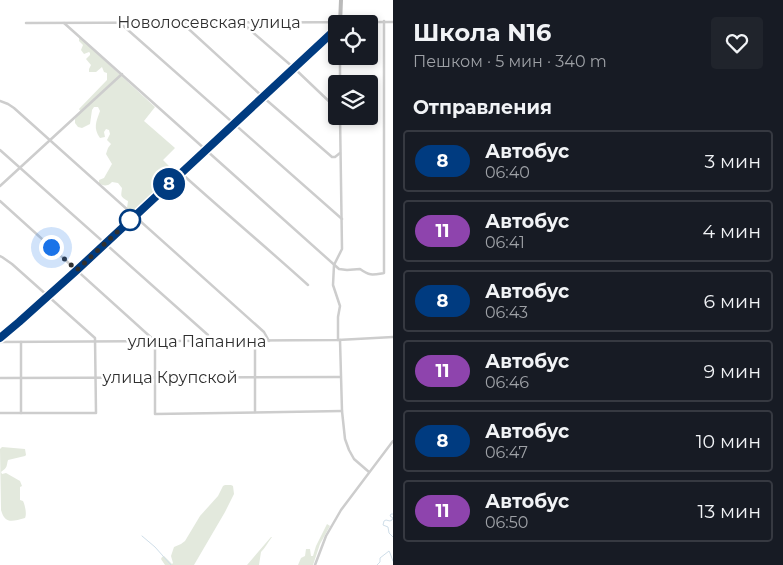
<!DOCTYPE html>
<html lang="ru">
<meta charset="utf-8">
<style>
:root{--surface:#171b24;--page:#20242c;--text:#f1f3f6;--muted:#9ea1a6;--line:#363941}
body{margin:0;font-family:Montserrat,sans-serif;background:var(--page);color:var(--text);height:100vh;display:flex;flex-direction:column;font-size:19px;white-space:nowrap}
*{box-sizing:border-box;margin:0}
p{font-size:16px;color:var(--muted)}
.icon{flex:none;width:28px;height:28px;fill:none;stroke:currentColor;stroke-width:2;stroke-linecap:round;stroke-linejoin:round}
.map{position:relative;flex:1;overflow:hidden}
.drawer{display:flex;flex-direction:column;background:var(--surface);width:390px}
.drawer>*{flex:none}
.badge{padding:0 10px;border-radius:16px;font-size:18px;line-height:32px}
.buttons{position:absolute;left:328px;top:15px;display:grid;gap:10px}
.buttons a{display:grid;place-items:center;width:50px;height:50px;border-radius:5px;background:var(--surface);box-shadow:0 2px 8px #0003;font-size:25px}
.you{position:absolute;width:25px;height:25px;margin:-12px;border:4px solid #fff;border-radius:50%;background:#1a73e8;box-shadow:0 0 0 8px #1a73e833}
.map>.badge{position:absolute;translate:-50% -50%;box-shadow:0 0 0 2px #fff}
h2{padding:0 20px;font-size:19px;line-height:45px}
.round{display:grid;place-items:center;flex:none;width:52px;height:52px;border-radius:5px;background:var(--page)}
.summary{display:flex;align-items:center;justify-content:space-between;height:85px;padding:0 20px}
h1{font-size:24px;font-weight:700;line-height:38px}
ul{padding:0;list-style:none}
li{display:flex;align-items:center;gap:15px;height:62px;margin:0 10px 8px;padding:0 10px;border:2px solid var(--line);border-radius:5px}
li div{flex:1}
li b{display:block;font-size:19px}
li em{font-style:normal}
li .badge{min-width:55px;font-weight:700;text-align:center}
main{display:flex;flex:1;min-height:0}
.map>svg:first-child{display:block}
.green{fill:#e3e9dd}
.lines{fill:none;stroke-linecap:round;stroke-linejoin:round}
.stream{stroke:#cfdee9;stroke-width:1}
.street{stroke:#cdcdcd;stroke-width:2.5}
.secondary{stroke:#bababa;stroke-width:4}
.line-casing{stroke:#fff;stroke-width:11}
.line{stroke:#003b80;stroke-width:8}
.walk{stroke:#303030;stroke-width:5;stroke-dasharray:0 9}
.stop-dot{fill:#fff;stroke:#003b80;stroke-width:2.5}
.labels{text-anchor:middle;dominant-baseline:central;stroke-width:5;stroke-linejoin:round;paint-order:stroke}
.street-label{font-size:16px;fill:#303030;stroke:#fff}
</style>
<main>
<div class="map">
<svg width="393" height="565" viewBox="0 0 393 565">
<rect width="100%" height="100%" fill="#fff"/>
<g class="green">
<path d="M79,37l76,70 -11,14 31,27 -12,12 12,12 -43,41 -5,-5 1,-7c-8,-5 -7,-4 -6,-13l-4,-5 -6,-1c-4,5 -10,4 -13,1v-3l5,-2 8,-14 -6,-10 2,-6 3,-4 -4,-4 3,-6 -1,-4 -3,-1 -2,3 1,5 -5,1c-7,-10 -4,-16 0,-27l-2,-4h-4l-2,3 -2,14 -8,4 -4,-1 -3,-4v-4l6,-7 -2,-3 28,-29v-7l-3,-1 -2,-5 -6,5h-7v-3l2,-4 -5,-6 4,-4v-2l-1,-1 -5,2 -3,-4 2,-5 -4,-4z"/>
<path d="M2,447l23,2 1,6 -1,1 -17,4c-2,7 0,7 -7,12l1,2 4,-1 14,8 2,5 -2,1v13l3,1c2,4 4,13 2,17 -12,3 -20,7 -24,-8l-1,-61z"/>
<path d="M225,485h6l2,1 1,8 -9,18 -31,53h-29l-4,-6 1,-2 2,-1 8,8 1,-1 -2,-7 3,-9 7,-3 4,-3 15,-25 18,-20 5,-10z"/>
<path d="M327,524l3,2 -10,18 -7,21h-15l3,-7 4,-2 1,-7h4l1,7h2l3,-10z"/>
<path d="M271,537h1c-4,5 -7,11 -11,15l-2,13h-12z"/>
</g>
<g class="lines">
<g class="stream">
<path d="M393,514h-2l-1,2 3,2 -1,2 -2,1 -4,-1 -2,1 -1,4 5,2 1,6 4,4"/>
<path d="M142,536l13,11 16,18"/>
<path d="M377,565l3,-3v-4l9,-7 1,2 3,8"/>
</g>
<g class="street">
<path d="M181,22l82,75 69,60h3l5,-4"/>
<path d="M241,22l53,46 42,40"/>
<path d="M26,23l367,-1"/>
<path d="M64,23l275,246 8,1 13,-1c10,7 12,6 24,4v-252"/>
<path d="M120,23l222,196"/>
<path d="M340,84v-28"/>
<path d="M0,101l8,3 6,4 250,224 5,9"/>
<path d="M0,150l208,185v6"/>
<path d="M181,173c42,38 85,74 127,112"/>
<path d="M0,186l122,-112"/>
<path d="M0,201l155,140v73l187,-3"/>
<path d="M0,256l2,1 10,7 83,74 1,75h-96"/>
<path d="M338,340v-23l2,-11 -7,-21 1,-20 8,-16 -2,-133"/>
<path d="M340,340l2,71 3,28 4,11 5,9 15,13"/>
<path d="M0,342l338,-2 55,-3"/>
<path d="M21,342v71"/>
<path d="M0,378l340,-1"/>
<path d="M255,412v-71"/>
<path d="M315,565l11,-29 15,-26 52,-69"/>
</g>
<g class="secondary">
<path d="M340,24l1,-24"/>
<path d="M0,338l19,-16 58,-52 259,-241"/>
</g>
</g>
<g class="lines">
<defs>
<path id="line" d="M0,338l19,-16 58,-52 259,-241"/>
</defs>
<use href="#line" class="line-casing"/>
<use href="#line" class="line"/>
<path class="walk" d="M51,247l26,23 57,-54 -4,4"/>
</g>
<circle class="stop-dot" cx="130" cy="220" r="10"/>
<g class="labels">
<g class="street-label">
<text x="209" y="22">Новолосевская улица</text>
<text x="197" y="341">улица Папанина</text>
<text x="170" y="377">улица Крупской</text>
</g>
</g>
</svg>
<div class="buttons">
<a><svg class="icon" aria-label="locate" viewBox="0 0 24 24"><circle cx="12" cy="12" r="6"/><path d="M12 2v4M12 18v4M2 12h4M18 12h4"/></svg></a>
<a><svg class="icon" aria-label="layers" viewBox="0 0 24 24"><path d="M12 4l9 5-9 5-9-5zM3 14l9 5 9-5"/></svg></a>
</div>
<div class="you" style="left:51px;top:247px"></div>
<b class="badge" style="left:169px;top:184px;background:#003b80;color:#fff">8</b>
</div>
<section class="drawer">
<div class="summary"><div><h1>Школа N16</h1><p>Пешком · 5 мин · 340 m</p></div><a class="round"><svg class="icon" aria-label="heart" viewBox="0 0 24 24"><path d="M12 20l-8-8c-3-5 5-10 8-4 3-6 11-1 8 4z"/></svg></a></div>
<h2>Отправления</h2>
<ul>
<li><span class="badge" style="background:#003b80;color:#fff">8</span><div><b>Автобус</b><p>06:40</p></div><em>3 мин</em></li>
<li><span class="badge" style="background:#8e44ad;color:#fff">11</span><div><b>Автобус</b><p>06:41</p></div><em>4 мин</em></li>
<li><span class="badge" style="background:#003b80;color:#fff">8</span><div><b>Автобус</b><p>06:43</p></div><em>6 мин</em></li>
<li><span class="badge" style="background:#8e44ad;color:#fff">11</span><div><b>Автобус</b><p>06:46</p></div><em>9 мин</em></li>
<li><span class="badge" style="background:#003b80;color:#fff">8</span><div><b>Автобус</b><p>06:47</p></div><em>10 мин</em></li>
<li><span class="badge" style="background:#8e44ad;color:#fff">11</span><div><b>Автобус</b><p>06:50</p></div><em>13 мин</em></li>
</ul>
</section>
</main>
